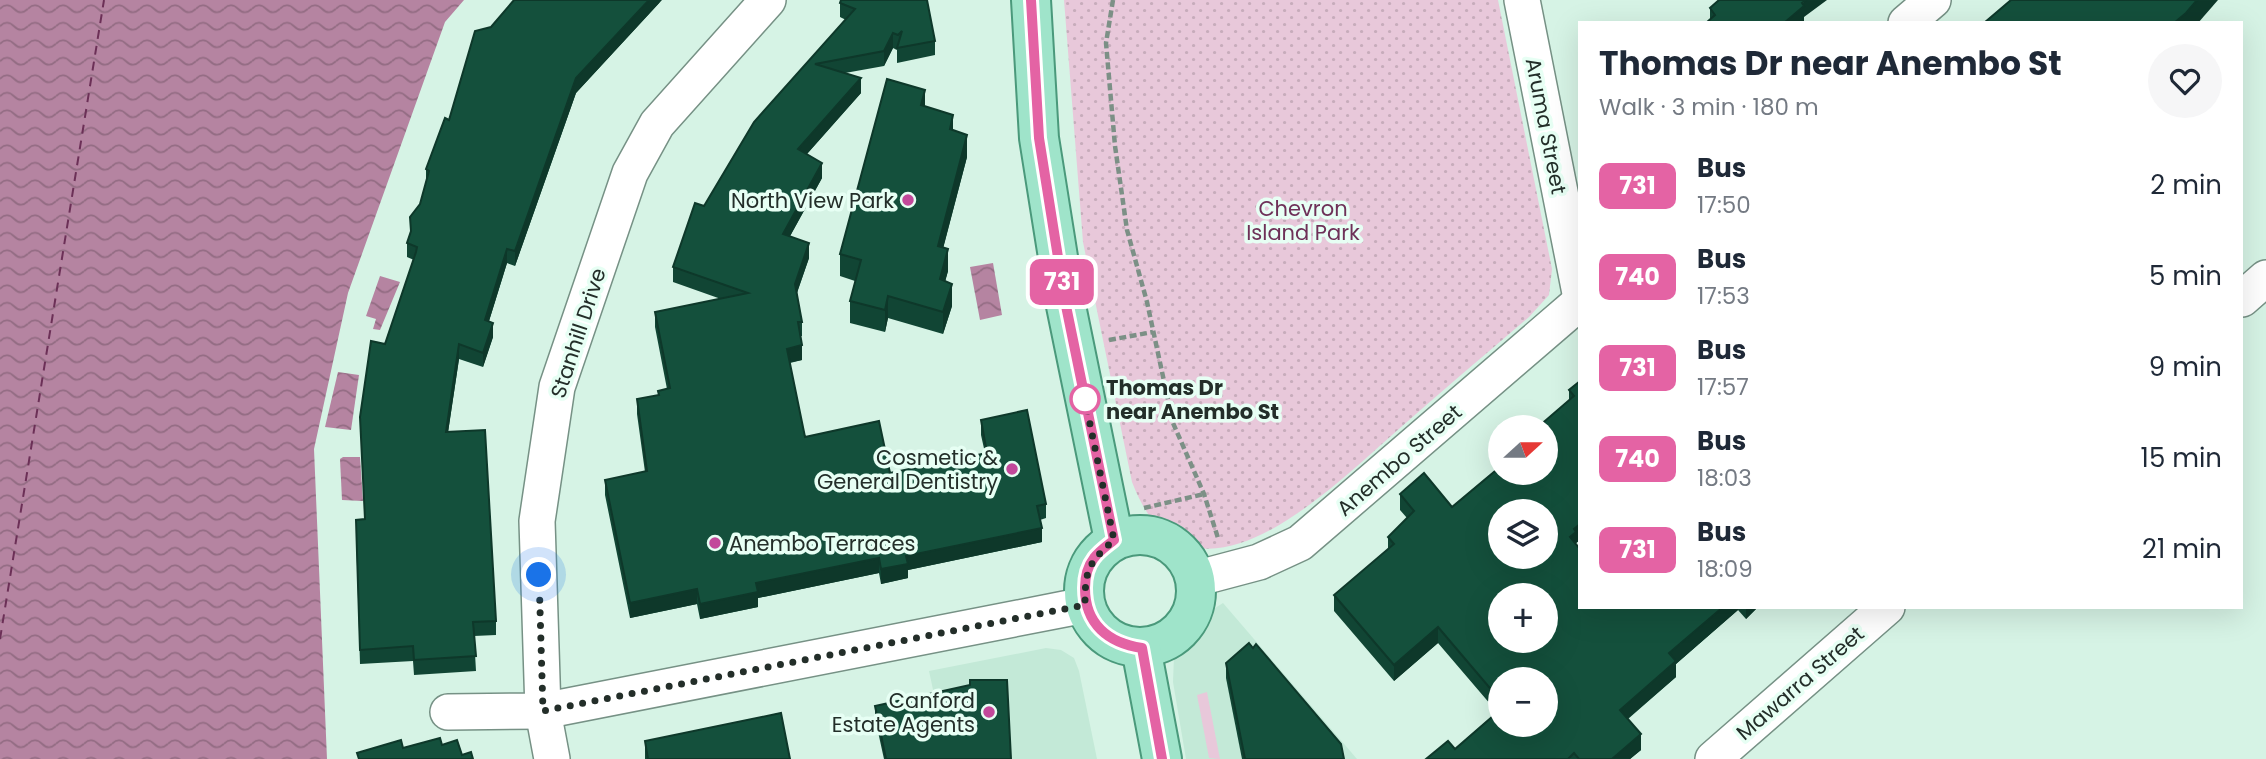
<!DOCTYPE html>
<meta charset="utf-8">
<style>
:root{--surface:#fff;--page:#f6f6f7;--text:#1f2937;--muted:#747a83}
body{margin:0;font-family:Poppins,sans-serif;background:var(--page);color:var(--text);height:100vh;display:flex;flex-direction:column;font-size:26px;white-space:nowrap}
*{box-sizing:border-box;margin:0}
p{font-size:23px;color:var(--muted)}
.icon{flex:none;width:38px;height:38px;fill:none;stroke:currentColor;stroke-width:2;stroke-linecap:round;stroke-linejoin:round}
.map{position:relative;flex:1;overflow:hidden}
.panel{position:absolute;left:1578px;top:21px;width:665px;height:588px;display:flex;flex-direction:column;background:var(--surface);border-radius:0px;box-shadow:0 7px 28px #0002}
.panel>*{flex:none}
.badge{padding:0 14px;border-radius:10px;font-size:24px;line-height:46px}
.needle{width:46px;rotate:69deg}
.buttons{position:absolute;left:1488px;top:415px;display:grid;gap:14px}
.buttons a{display:grid;place-items:center;width:70px;height:70px;border-radius:50%;background:var(--surface);box-shadow:0 7px 28px #0002;font-size:35px}
.you{position:absolute;width:35px;height:35px;margin:-18px;border:5px solid #fff;border-radius:50%;background:#1a73e8;box-shadow:0 0 0 10px #1a73e833}
.map>.badge{position:absolute;translate:-50% -50%;box-shadow:0 0 0 4px #fff}
.round{display:grid;place-items:center;flex:none;width:74px;height:74px;border-radius:37px;background:var(--page)}
.head{display:flex;align-items:center;justify-content:space-between;height:119px;padding:0 21px}
h1{font-size:33px;font-weight:700;line-height:52px}
ul{padding:0;list-style:none}
li{display:flex;align-items:center;gap:21px;height:91px;padding:0 21px}
li div{flex:1}
li b{display:block;font-size:26px}
li em{font-style:normal}
li .badge{min-width:77px;font-weight:700;text-align:center}
.map>svg:first-child{display:block}
.built{fill:#c3e9d7}
.green{fill:#e8c8da}
.park{fill:url(#park-dots)}
.water{fill:url(#water-waves)}
.lines{fill:none;stroke-linecap:round;stroke-linejoin:round}
.ferry{stroke:#6c3057;stroke-width:2;stroke-dasharray:9 7;stroke-linecap:butt}
.minor-casing{stroke:#769185;stroke-width:38}
.major-casing{stroke:#4a997b;stroke-width:42}
.path{stroke:#7c9086;stroke-width:4.5;stroke-dasharray:7 3.5;stroke-linecap:butt}
.minor{stroke:#fff;stroke-width:35}
.major{stroke:#9fe4ca;stroke-width:38}
.wall{fill:#114534;fill-rule:evenodd}
.shaded-wall{fill:#0e382a}
.building{fill:#14503c;stroke:#0e382a;stroke-width:2;fill-rule:evenodd}
.line-casing{stroke:#fff;stroke-width:16}
.line{stroke:#e463a4;stroke-width:10}
.walk{stroke:#232e29;stroke-width:7;stroke-dasharray:0 12.6}
.poi-dot{fill:#c2489a;stroke:#e7fff4;stroke-width:2.5}
.stop-dot{fill:#fff;stroke:#e463a4;stroke-width:3.5}
.labels{text-anchor:middle;dominant-baseline:central;stroke-width:7;stroke-linejoin:round;paint-order:stroke}
.street-label{font-size:21px;fill:#232e29;stroke:#e7fff4}
.poi-label{font-size:21px;fill:#232e29;stroke:#e7fff4;text-anchor:end}
.park-label{font-size:21px;fill:#6e3158;stroke:#e7fff4}
.stop-label{font-size:21px;font-weight:bold;fill:#232e29;stroke:#e7fff4;text-anchor:start}
</style>
<div class="map">
<svg width="2266" height="759" viewBox="0 0 2266 759">
<defs>
<pattern id="park-dots" width="8" height="8" patternUnits="userSpaceOnUse" patternTransform="scale(1.75)"><rect width="8" height="8" fill="#e8c8da"/><path d="M2 2h.1M6 6h.1" fill="none" stroke="#c7acbb" stroke-width="1.8" stroke-linecap="round"/></pattern>
<pattern id="water-waves" width="16" height="10" patternUnits="userSpaceOnUse" patternTransform="scale(1.75)"><rect width="16" height="10" fill="#b584a1"/><path d="M0 5q4-4 8 0t8 0" fill="none" stroke="#936c83"/></pattern>
</defs>
<rect width="100%" height="100%" fill="#d6f3e5"/>
<g class="built">
<path d="M1223,603l134,156h-171l-13,-77 1,-26 10,-23 9,-11z"/>
<path d="M1046,648l15,2 13,8 5,13 18,88h-149l-19,-88z"/>
</g>
<path class="green" d="M1207,692l13,67 -11,-1 -12,-63z"/>
<path class="park" d="M1064,0h434l54,269 -3,26 -20,22c-43,37 -86,73 -129,111 -68,59 -210,206 -268,54l-49,-240z"/>
<g class="water">
<path d="M0,0h464l-19,22 -97,271 -34,156 13,310h-327z"/>
<path d="M993,263l9,52 -22,5 -10,-53z"/>
<path d="M380,276l20,6 -20,48 -7,-1 3,-10 -10,-3z"/>
<path d="M338,372l21,3 -8,55 -26,-3z"/>
<path d="M343,457h17l3,44 -21,-1 -2,-41z"/>
</g>
<g class="lines">
<path class="ferry" d="M0,639l104,-639"/>
<defs>
<g id="minor">
<path d="M1522,0l58,293"/>
<path d="M1906,23l27,-23"/>
<path d="M2242,299l24,-21"/>
<path d="M1195,579l64,-17 41,-19 280,-241"/>
<path d="M448,712l95,-1 542,-106"/>
<path d="M552,759l-9,-48 -6,-190 20,-134 73,-214 27,-49 111,-124"/>
<path d="M1713,759l174,-152"/>
</g>
<g id="major">
<path d="M1031,0l8,138 26,163 49,239"/>
<circle cx="1140" cy="591" r="56"/>
<path d="M1141,648l21,111"/>
</g>
</defs>
<use href="#minor" class="minor-casing"/>
<use href="#major" class="major-casing"/>
<g class="path">
<path d="M1113,0l-7,43 9,103 12,84 20,72 26,121 31,71 14,44"/>
<path d="M1109,340l44,-8"/>
<path d="M1144,508l60,-14"/>
</g>
<use href="#minor" class="minor"/>
<use href="#major" class="major"/>
</g>
<g class="wall">
<path d="M660,2l-84,91 -61,173 -8,-3 -18,58 4,16 -10,30 -24,-8 -11,73 48,189v14l-22,1 2,35 -62,4 -1,-14 -53,3 -4,-130 9,-15 -5,-102 54,-157 -7,-3v-14l3,-8v-18l10,-13 6,-21v-14l23,-49z"/>
<path d="M840,3l95,38v14l-38,8v-13l-4,-2 -9,18 -39,7 16,20 -54,61 15,24 -32,58 19,22 -12,35 5,29v14h-1l1,24 -12,3 15,74 85,36 95,-20 -4,-18v-15l65,84v14l-6,2 2,22 -134,28v8l-27,6 -2,-11 -121,25v9l-58,12 -3,-15 -67,14 -25,-123v-15l40,-8 -8,-58v-15l21,-4v-4l9,-2 -12,-62v-15l66,-13 -48,-17v-15l31,-61 142,-186 -6,-3z"/>
<path d="M1710,8l94,9v4l-94,-1z"/>
<path d="M925,106l28,24 14,27 -24,91 5,23 -3,10 7,25 -9,28 -55,-16 -3,14 -35,-9v-22l5,-20 -15,-5v-22z"/>
<path d="M1580,381v159l-4,3 4,64h178l-12,12 -8,-9 -62,54v13l-48,42 13,31 -11,9h-204l29,-10 42,-37 -59,-69 -44,38 -60,-70v-16l54,-46v-12l19,-19 -7,-8v-16l52,13 45,-38v-6l72,-63v-10zM1500,679l45,45h-45z"/>
<path d="M1226,663l118,96h-102l-16,-81z"/>
<path d="M875,706l136,53h-127l-9,-41z"/>
<path d="M645,741l145,18h-145z"/>
</g>
<g class="shaded-wall">
<path d="M649,0h13l-86,93 -61,173v-15l61,-173z"/>
<path d="M1806,0h21l-23,17v4l-2,2h-18z"/>
<path d="M2197,0h21l-20,23h-24z"/>
<path d="M893,33v15l-9,18v-15z"/>
<path d="M861,78v15l-63,71v-15z"/>
<path d="M925,90v22l-4,-7z"/>
<path d="M953,115v22l-3,-8z"/>
<path d="M967,135v22l-29,111v-22z"/>
<path d="M822,163v15l-39,71v-15z"/>
<path d="M809,243v15l-14,40v-14z"/>
<path d="M507,249v14l-22,71v-14z"/>
<path d="M948,249v22l-8,30v-22z"/>
<path d="M952,284v22l-9,28v-22z"/>
<path d="M888,296v22l-3,14v-22z"/>
<path d="M493,323v14l-10,30v-14z"/>
<path d="M459,344v15l-13,87v-14z"/>
<path d="M802,345v15l-15,3v-14z"/>
<path d="M1580,524v16l-4,3v5l-6,-11 4,-8z"/>
<path d="M1042,528v14l-134,28v8l-27,6v-15l25,-13z"/>
<path d="M879,558v15l-121,25v9l-58,12v-15l56,-21z"/>
<path d="M697,589v15l-67,14v-15z"/>
<path d="M1723,607h15v3l-62,54v13l-56,48v-15l49,-57z"/>
<path d="M1746,607h12l-12,12z"/>
<path d="M1438,627v16l-44,38v-16z"/>
<path d="M1641,734v16l-11,9h-18z"/>
</g>
<g class="building">
<path d="M514,0h135l-73,78 -61,173 -8,-2 -22,71 8,3 -10,30 -24,-9 -13,88 39,-2 11,191 -23,1 3,34 -62,4 -1,-14 -53,4 -4,-130 9,-1 -5,-102 11,-76 14,3 31,-92 1,-5 -10,-4 4,-12 -1,-14 10,-13 9,-33 -3,-2 19,-51 4,2 26,-89 16,-4z"/>
<path d="M841,0h86l8,41 -38,7 5,-17 -4,4 -5,-2 -9,18 -69,13 46,14 -63,71 24,14 -39,71 26,9 -14,41 7,38h-4l4,23 -15,4 18,88 74,-16 11,52 97,-20 -6,-33 46,-10 19,94 -9,2 5,22 -136,28 2,8 -27,5 -2,-11 -123,25 2,9 -58,12 -3,-15 -67,14 -25,-123 42,-9 -10,-72 22,-4 -1,-4 12,-3 -15,-76 93,-19 -75,-26 22,-64 9,3 50,-84 101,-113 -15,-6z"/>
<path d="M1719,0h87l-4,3 2,3 -20,17h-78l9,-8 -5,-7z"/>
<path d="M2011,0h186l-11,13 -12,10h-190z"/>
<path d="M887,79l38,11 -4,15 32,10 -3,14 17,6 -29,111 10,3 -8,30 12,5 -9,28 -55,-16 -3,14 -35,-9 11,-41 -21,-6z"/>
<path d="M1580,381v143l-6,5 2,3 -6,5 10,12v58h143l-54,46 7,8 -56,49 21,24 -29,25h-33l-5,-6 -6,6h-142l22,-18 7,8 45,-39v14h45v-45h-45v21l-62,-73 -44,38 -60,-70 60,-51 -6,-7 26,-26 -14,-17 24,-21 28,34 48,-40v5h45v-45h-7l36,-31 -5,-6zM1500,511h45v45h-45zM1500,595h45v45h-45z"/>
<path d="M1249,643l4,5 3,-4 85,100 3,15h-99l-19,-96z"/>
<path d="M970,680h37l4,79h-125l-11,-53 95,-21z"/>
<path d="M781,713l9,46h-142l-3,-18z"/>
<path d="M440,738l2,7 15,-5 5,15 9,-3 2,7h-114l-2,-6 44,-13 2,8z"/>
</g>
<g class="lines">
<defs>
<path id="line" d="M1031,0l8,138 26,163 49,239c-6,5 -15,11 -20,18 -7,9 -9,20 -9,30 0,36 23,55 57,60l20,111"/>
</defs>
<use href="#line" class="line-casing"/>
<use href="#line" class="line"/>
<path class="walk" d="M539,575l4,136 542,-106c0,-35 3,-42 29,-65l-30,-145 1,4"/>
</g>
<g class="poi-dot">
<circle cx="908" cy="200" r="7"/>
<circle cx="1012" cy="469" r="7"/>
<circle cx="715" cy="543" r="7"/>
<circle cx="989" cy="712" r="7"/>
</g>
<circle class="stop-dot" cx="1085" cy="399" r="14"/>
<g class="labels">
<g class="street-label">
<text transform="translate(1546 126) rotate(79)">Aruma Street</text>
<text transform="translate(578 333) rotate(-72)">Stanhill Drive</text>
<text transform="translate(1399 460) rotate(-41)">Anembo Street</text>
<text transform="translate(1800 683) rotate(-41)">Mawarra Street</text>
</g>
<g class="poi-label">
<text x="894" y="200">North View Park</text>
<text x="998" y="457">Cosmetic &amp;<tspan x="998" dy="24">General Dentistry</tspan></text>
<text x="729" y="543" text-anchor="start">Anembo Terraces</text>
<text x="975" y="700">Canford<tspan x="975" dy="24">Estate Agents</tspan></text>
</g>
<g class="park-label">
<text x="1303" y="208">Chevron<tspan x="1303" dy="24">Island Park</tspan></text>
</g>
<g class="stop-label">
<text x="1106" y="387">Thomas Dr<tspan x="1106" dy="24">near Anembo St</tspan></text>
</g>
</g>
</svg>
<div class="buttons">
<a><svg class="needle" viewBox="-14 -14 28 28"><path d="M0-13l5 13h-10z" fill="#e53935"/><path d="M0 13l5-13h-10z" fill="#747a83"/></svg></a>
<a><svg class="icon" aria-label="layers" viewBox="0 0 24 24"><path d="M12 4l9 5-9 5-9-5zM3 14l9 5 9-5"/></svg></a>
<a>+</a>
<a>−</a>
</div>
<div class="you" style="left:539px;top:575px"></div>
<b class="badge" style="left:1062px;top:282px;background:#e463a4;color:#fff">731</b>
<section class="panel">
<div class="head"><div><h1>Thomas Dr near Anembo St</h1><p>Walk · 3 min · 180 m</p></div><a class="round"><svg class="icon" aria-label="heart" viewBox="0 0 24 24"><path d="M12 20l-8-8c-3-5 5-10 8-4 3-6 11-1 8 4z"/></svg></a></div>
<ul>
<li><span class="badge" style="background:#e463a4;color:#fff">731</span><div><b>Bus</b><p>17:50</p></div><em>2 min</em></li>
<li><span class="badge" style="background:#e463a4;color:#fff">740</span><div><b>Bus</b><p>17:53</p></div><em>5 min</em></li>
<li><span class="badge" style="background:#e463a4;color:#fff">731</span><div><b>Bus</b><p>17:57</p></div><em>9 min</em></li>
<li><span class="badge" style="background:#e463a4;color:#fff">740</span><div><b>Bus</b><p>18:03</p></div><em>15 min</em></li>
<li><span class="badge" style="background:#e463a4;color:#fff">731</span><div><b>Bus</b><p>18:09</p></div><em>21 min</em></li>
</ul>
</section>
</div>
